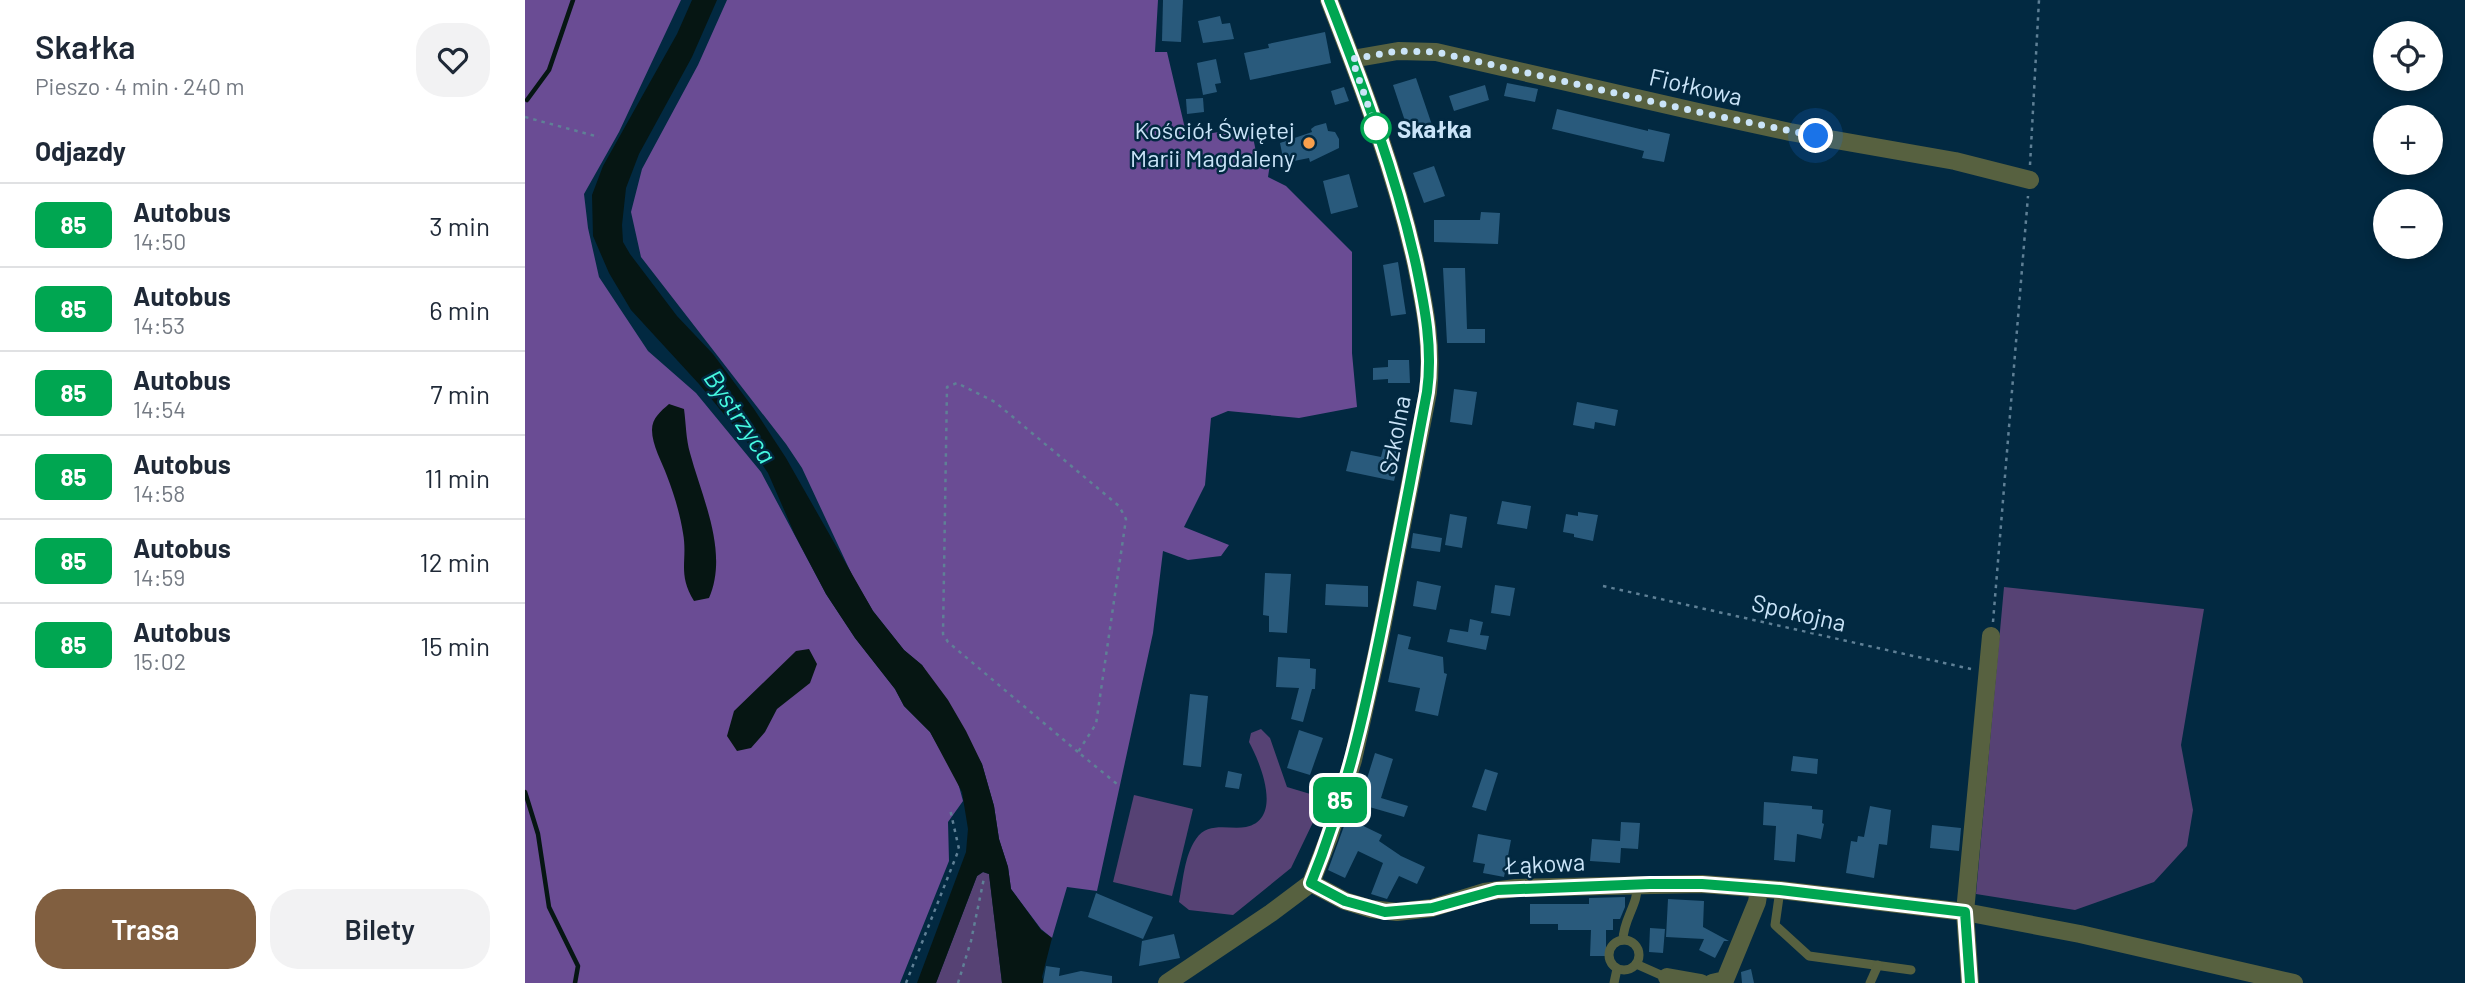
<!DOCTYPE html>
<html lang="pl">
<meta charset="utf-8">
<style>
:root{--surface:#fff;--page:#f2f2f3;--text:#1f2937;--muted:#747a83;--line:#e0e1e3;--accent:#815f40}
body{margin:0;font-family:Barlow,sans-serif;background:var(--page);color:var(--text);height:100vh;display:flex;flex-direction:column;font-size:26px;white-space:nowrap}
*{box-sizing:border-box;margin:0}
p{font-size:23px;color:var(--muted)}
.icon{flex:none;width:38px;height:38px;fill:none;stroke:currentColor;stroke-width:2;stroke-linecap:round;stroke-linejoin:round}
.map{position:relative;flex:1;overflow:hidden}
.sheet{display:flex;flex-direction:column;background:var(--surface);width:525px}
.sheet>*{flex:none}
.badge{padding:0 14px;border-radius:10px;font-size:24px;line-height:46px}
.fabs{position:absolute;left:1848px;top:21px;display:grid;gap:14px}
.fabs a{display:grid;place-items:center;width:70px;height:70px;border-radius:50%;background:var(--surface);box-shadow:0 4px 10px #0003;font-size:35px}
.you{position:absolute;width:35px;height:35px;margin:-18px;border:5px solid #fff;border-radius:50%;background:#1a73e8;box-shadow:0 0 0 10px #1a73e833}
.map>.badge{position:absolute;translate:-50% -50%;box-shadow:0 0 0 4px #fff}
h2{padding:0 35px;font-size:26px;line-height:63px}
.round{display:grid;place-items:center;flex:none;width:74px;height:74px;border-radius:28px;background:var(--page)}
.summary{display:flex;align-items:center;justify-content:space-between;height:119px;padding:0 35px}
h1{font-size:33px;font-weight:600;line-height:52px}
.primary-button{display:flex;gap:14px;margin-top:auto;padding:14px 35px}
.primary-button a{flex:1;height:80px;border-radius:28px;background:var(--accent);color:#fff;font-size:28px;font-weight:600;line-height:80px;text-align:center}
.primary-button a+a{background:var(--page);color:var(--text)}
ul{padding:0;list-style:none}
li{display:flex;align-items:center;gap:21px;height:84px;padding:0 35px;border-top:2px solid var(--line)}
li div{flex:1}
li b{display:block;font-size:26px}
li em{font-style:normal}
li .badge{min-width:77px;font-weight:700;text-align:center}
main{display:flex;flex:1;min-height:0}
.map>svg:first-child{display:block}
.green{fill:#564274}
.forest{fill:#6a4c94}
.water{fill:#061613}
.lines{fill:none;stroke-linecap:round;stroke-linejoin:round}
.stream{stroke:#061613;stroke-width:4.5}
.building{fill:#295a7c}
.path{stroke:#5f8096;stroke-width:2.5;stroke-dasharray:3.5 5;stroke-linecap:butt}
.service{stroke:#576140;stroke-width:9}
.minor{stroke:#576140;stroke-width:18}
.tertiary{stroke:#576140;stroke-width:18}
.line-casing{stroke:#fff;stroke-width:16}
.line{stroke:#00a651;stroke-width:10}
.walk{stroke:#cae4f8;stroke-width:7;stroke-dasharray:0 12.6}
.stop-dot{fill:#fff;stroke:#00a651;stroke-width:3.5}
.poi-dot{fill:#f9a04c;stroke:#022941;stroke-width:2.5}
.labels{text-anchor:middle;dominant-baseline:central;stroke-width:5;stroke-linejoin:round;paint-order:stroke}
.street-label{font-size:24px;fill:#cae4f8;stroke:#022941}
.stop-label{font-size:24px;font-weight:bold;fill:#cae4f8;stroke:#022941;text-anchor:start}
.poi-label{font-size:24px;fill:#cae4f8;stroke:#022941;text-anchor:end}
.water-label{font-size:26px;font-style:italic;fill:#46f8df;stroke:#022941}
</style>
<main>
<section class="sheet">
<div class="summary"><div><h1>Skałka</h1><p>Pieszo · 4 min · 240 m</p></div><a class="round"><svg class="icon" aria-label="heart" viewBox="0 0 24 24"><path d="M12 20l-8-8c-3-5 5-10 8-4 3-6 11-1 8 4z"/></svg></a></div>
<h2>Odjazdy</h2>
<ul>
<li><span class="badge" style="background:#00a651;color:#fff">85</span><div><b>Autobus</b><p>14:50</p></div><em>3 min</em></li>
<li><span class="badge" style="background:#00a651;color:#fff">85</span><div><b>Autobus</b><p>14:53</p></div><em>6 min</em></li>
<li><span class="badge" style="background:#00a651;color:#fff">85</span><div><b>Autobus</b><p>14:54</p></div><em>7 min</em></li>
<li><span class="badge" style="background:#00a651;color:#fff">85</span><div><b>Autobus</b><p>14:58</p></div><em>11 min</em></li>
<li><span class="badge" style="background:#00a651;color:#fff">85</span><div><b>Autobus</b><p>14:59</p></div><em>12 min</em></li>
<li><span class="badge" style="background:#00a651;color:#fff">85</span><div><b>Autobus</b><p>15:02</p></div><em>15 min</em></li>
</ul>
<div class="primary-button"><a>Trasa</a><a>Bilety</a></div>
</section>
<div class="map">
<svg width="1940" height="983" viewBox="0 0 1940 983">
<rect width="100%" height="100%" fill="#022941"/>
<g class="green">
<path d="M1479,587l200,22 -23,136 12,65 -6,36 -33,36 -79,28 -99,-16z"/>
<path d="M736,729l9,9 17,49 30,9v18l-26,54 -58,47 -44,-5 -10,-8c4,-20 5,-46 17,-63 12,-18 33,-9 50,-12 38,-8 14,-65 3,-85l2,-9z"/>
<path d="M609,795l59,14 -21,87 -59,-14z"/>
<path d="M458,872l6,2 13,109h-66l41,-107z"/>
</g>
<g class="forest">
<path d="M0,0h156l-62,132 -35,62 4,34 11,49 49,74 48,42 65,79 65,122 29,44 40,51 9,17 26,26 27,47 6,22 -15,21 1,39 -49,122h-375z"/>
<path d="M202,0h431l-3,52h12l20,85 64,-10 7,35 12,2 -2,13 18,9 66,66v101l5,54 -58,11 -71,-7 -17,7 -6,67 -21,42 45,18 -8,11 -33,4 -25,-9 -10,82 -56,258 -30,-4 -15,51 -11,-9 -30,-40 -3,-22 -9,-28 -5,-33 -12,-42 -60,-99 -18,-15 -31,-39 -20,-34 -51,-109 -16,-24 -145,-187 -10,-45 11,-43 56,-104z"/>
</g>
<g class="water">
<path d="M167,0h25l-25,57 -53,97 -13,34 -4,37 1,17 7,12 47,62 36,38 41,55 32,49 87,153 31,39 18,15 26,35 18,31 16,33 12,42 5,33 9,28 3,22 30,41 11,8 -10,39 2,6h-42l-13,-109 -6,-2 -6,4 -41,107h-19l49,-131 2,-23 -6,-37 -32,-60 -26,-26 -9,-17 -40,-51 -29,-44 -31,-59 -27,-62 -21,-31 -48,-58 -68,-74 -22,-37 -16,-37 -1,-41 11,-29 74,-132z"/>
<path d="M144,404l15,5c2,15 2,30 6,44 12,45 39,99 19,145l-15,3c-17,-28 -6,-40 -11,-68 -3,-19 -9,-39 -16,-57 -5,-14 -15,-31 -15,-46 0,-12 9,-19 17,-26z"/>
<path d="M284,649l8,15 -7,19 -33,26 -12,23 -14,16 -14,3 -10,-15 7,-25 62,-60z"/>
</g>
<g class="lines">
<g class="stream">
<path d="M2,100l22,-30 24,-70"/>
<path d="M0,792l13,42 11,73 29,59 -3,17"/>
</g>
</g>
<g class="building">
<path d="M638,0h20l-2,42 -19,-1z"/>
<path d="M695,16l2,8 8,-1 4,16 -31,4 -5,-22z"/>
<path d="M800,32l6,31 -81,17 -6,-27 25,-5 -1,-4z"/>
<path d="M691,59l5,24 -6,1 2,8 -14,3 -6,-32z"/>
<path d="M891,78l16,47 -23,8 -16,-48z"/>
<path d="M982,83l31,6 -3,13 -31,-6z"/>
<path d="M960,85l4,15 -35,11 -5,-15z"/>
<path d="M819,87l5,14 -14,4 -4,-14z"/>
<path d="M678,98l1,14 -17,2 -1,-15z"/>
<path d="M1032,109l91,22v-2l22,5 -6,28 -22,-4 2,-7 -92,-22z"/>
<path d="M801,123l2,8 7,1 4,7v9l-29,14 -1,-4 -25,5 -4,-20 32,-11 -1,-3 4,-3z"/>
<path d="M909,166l11,30 -21,7 -11,-30z"/>
<path d="M824,174l9,33 -27,7 -8,-33z"/>
<path d="M956,212l19,1 -2,31 -64,-2v-22h46z"/>
<path d="M873,262l8,52 -15,2 -8,-51z"/>
<path d="M918,268h22l2,61h18v14h-38z"/>
<path d="M863,360h21l1,23h-22v-4l-15,1v-12l15,-1z"/>
<path d="M929,389l23,3 -5,33 -22,-3z"/>
<path d="M1052,402l41,8 -3,16 -20,-4 -1,7 -21,-4z"/>
<path d="M859,445l18,4 -8,32 -48,-10 5,-20 30,6z"/>
<path d="M977,501l29,5 -4,23 -30,-5z"/>
<path d="M1053,512l20,3 -5,26 -19,-4v-3l-11,-2 3,-18 12,2z"/>
<path d="M925,514l17,3 -5,31 -17,-3z"/>
<path d="M888,533l29,5 -2,14 -29,-4z"/>
<path d="M740,573l26,1 -4,59 -18,-1v-16l-6,-1z"/>
<path d="M892,581l24,5 -5,24 -23,-4z"/>
<path d="M801,584l42,2v21l-43,-2z"/>
<path d="M970,585l20,3 -5,28 -19,-3z"/>
<path d="M945,619l13,3 -3,13 9,1 -3,14 -39,-8 3,-13 18,3z"/>
<path d="M873,634l13,3 -3,12 35,8 1,16 3,1 -9,42 -23,-5 5,-23 -32,-6z"/>
<path d="M753,657l32,2v9l6,1 -1,20h-3l-9,33 -12,-3 8,-31 -23,-1z"/>
<path d="M665,694l18,2 -7,71 -18,-2z"/>
<path d="M774,730l24,8 -13,37 -23,-7z"/>
<path d="M850,753l18,6 -12,39 27,8 -4,11 -45,-13z"/>
<path d="M1268,756l25,3 -1,15 -26,-3z"/>
<path d="M960,769l13,4 -12,38 -14,-4z"/>
<path d="M703,771l14,3 -3,15 -14,-2z"/>
<path d="M1239,802l48,4v3l11,1 -1,13 2,1 -3,15 -24,-5 -2,28 -21,-2 2,-34 -13,-1z"/>
<path d="M1345,806l21,4 -4,35 -8,-1 -5,34 -28,-5 5,-32 6,1 1,-6 6,1z"/>
<path d="M822,818l35,17 -3,6 22,15 24,11 -8,17 -18,-8 -12,23 -16,-5 12,-31 -25,-12 -13,27 -17,-8z"/>
<path d="M1096,822l19,1 -2,26 -17,-1 -1,15 -30,-2 2,-22 28,2z"/>
<path d="M1407,825l29,3 -2,23 -29,-3z"/>
<path d="M953,834l33,6 -7,37 -21,-4 2,-9 -12,-2z"/>
<path d="M571,893l57,24 -10,22 -55,-22z"/>
<path d="M1100,897v10l-5,12h-7v11h-7v26h-16l1,-26h-33v-6h-28v-20h59v-6z"/>
<path d="M1143,899l36,2 -1,26 26,14h-5l-9,17 -16,-8 5,-11 -38,-2z"/>
<path d="M1125,928l15,1 -2,24 -14,-1z"/>
<path d="M649,934l6,24 -41,8 3,-25z"/>
<path d="M521,966l14,2 -1,8 22,-5 31,5v7h-69z"/>
<path d="M1226,969l3,14h-12l-1,-11z"/>
</g>
<g class="lines">
<g class="path">
<path d="M0,117l74,20"/>
<path d="M1505,165l9,-165"/>
<path d="M1078,586l368,83"/>
<path d="M1468,622l35,-426"/>
<path d="M553,752l-130,-110 -5,-8 4,-247 10,-4 38,19 124,104 7,13 -30,205 -18,28 39,32"/>
<path d="M381,983l53,-134 -9,-40"/>
<path d="M433,983l13,-42 13,-63"/>
</g>
<g class="service">
<path d="M1255,890l-5,35 34,31 102,14"/>
<path d="M1098,940c0,-21 16,-36 14,-56"/>
<circle cx="1099" cy="955" r="15"/>
<path d="M1111,964l34,15"/>
<path d="M1089,983l3,-14"/>
<path d="M1345,983l8,-18"/>
</g>
<g class="minor">
<path d="M827,59l46,-8 38,1 262,60 92,20 165,29 75,19"/>
<path d="M1440,912l26,-276"/>
<path d="M1142,977l34,6"/>
<path d="M1187,983l13,-3 32,-78 2,-13"/>
</g>
<g class="tertiary">
<path d="M786,883l34,18 26,8 26,3 35,-4 52,-16 32,-4 186,-4 78,6 185,22 115,22 214,49"/>
<path d="M1440,912l5,71"/>
<path d="M642,983l104,-70 40,-30 18,-46 24,-77 25,-112 50,-256c5,-45 -3,-84 -12,-127 -20,-91 -53,-178 -87,-265"/>
</g>
</g>
<g class="lines">
<defs>
<path id="line" d="M804,0c34,87 67,174 87,265 9,43 17,84 11,127 -13,70 -26,139 -40,209 -19,96 -39,191 -76,282l34,18 40,11 47,-4 65,-18 153,-6h52l78,6 185,22 5,71"/>
</defs>
<use href="#line" class="line-casing"/>
<use href="#line" class="line"/>
<path class="walk" d="M851,128l-24,-69 46,-8 38,1 262,60 118,24"/>
</g>
<circle class="stop-dot" cx="851" cy="128" r="14"/>
<circle class="poi-dot" cx="784" cy="143" r="7"/>
<g class="labels">
<g class="street-label">
<text transform="translate(1171 86) rotate(13)">Fiołkowa</text>
<text transform="translate(869 435) rotate(-79)">Szkolna</text>
<text transform="translate(1274 612) rotate(13)">Spokojna</text>
<text transform="translate(1020 863) rotate(-3)">Łąkowa</text>
</g>
<g class="stop-label">
<text x="872" y="128">Skałka</text>
</g>
<g class="poi-label">
<text x="770" y="129">Kościół Świętej<tspan x="770" dy="28">Marii Magdaleny</tspan></text>
</g>
<g class="water-label">
<text transform="translate(216 416) rotate(56)">Bystrzyca</text>
</g>
</g>
</svg>
<div class="fabs">
<a><svg class="icon" aria-label="locate" viewBox="0 0 24 24"><circle cx="12" cy="12" r="6"/><path d="M12 2v4M12 18v4M2 12h4M18 12h4"/></svg></a>
<a>+</a>
<a>−</a>
</div>
<div class="you" style="left:1291px;top:136px"></div>
<b class="badge" style="left:815px;top:800px;background:#00a651;color:#fff">85</b>
</div>
</main>
